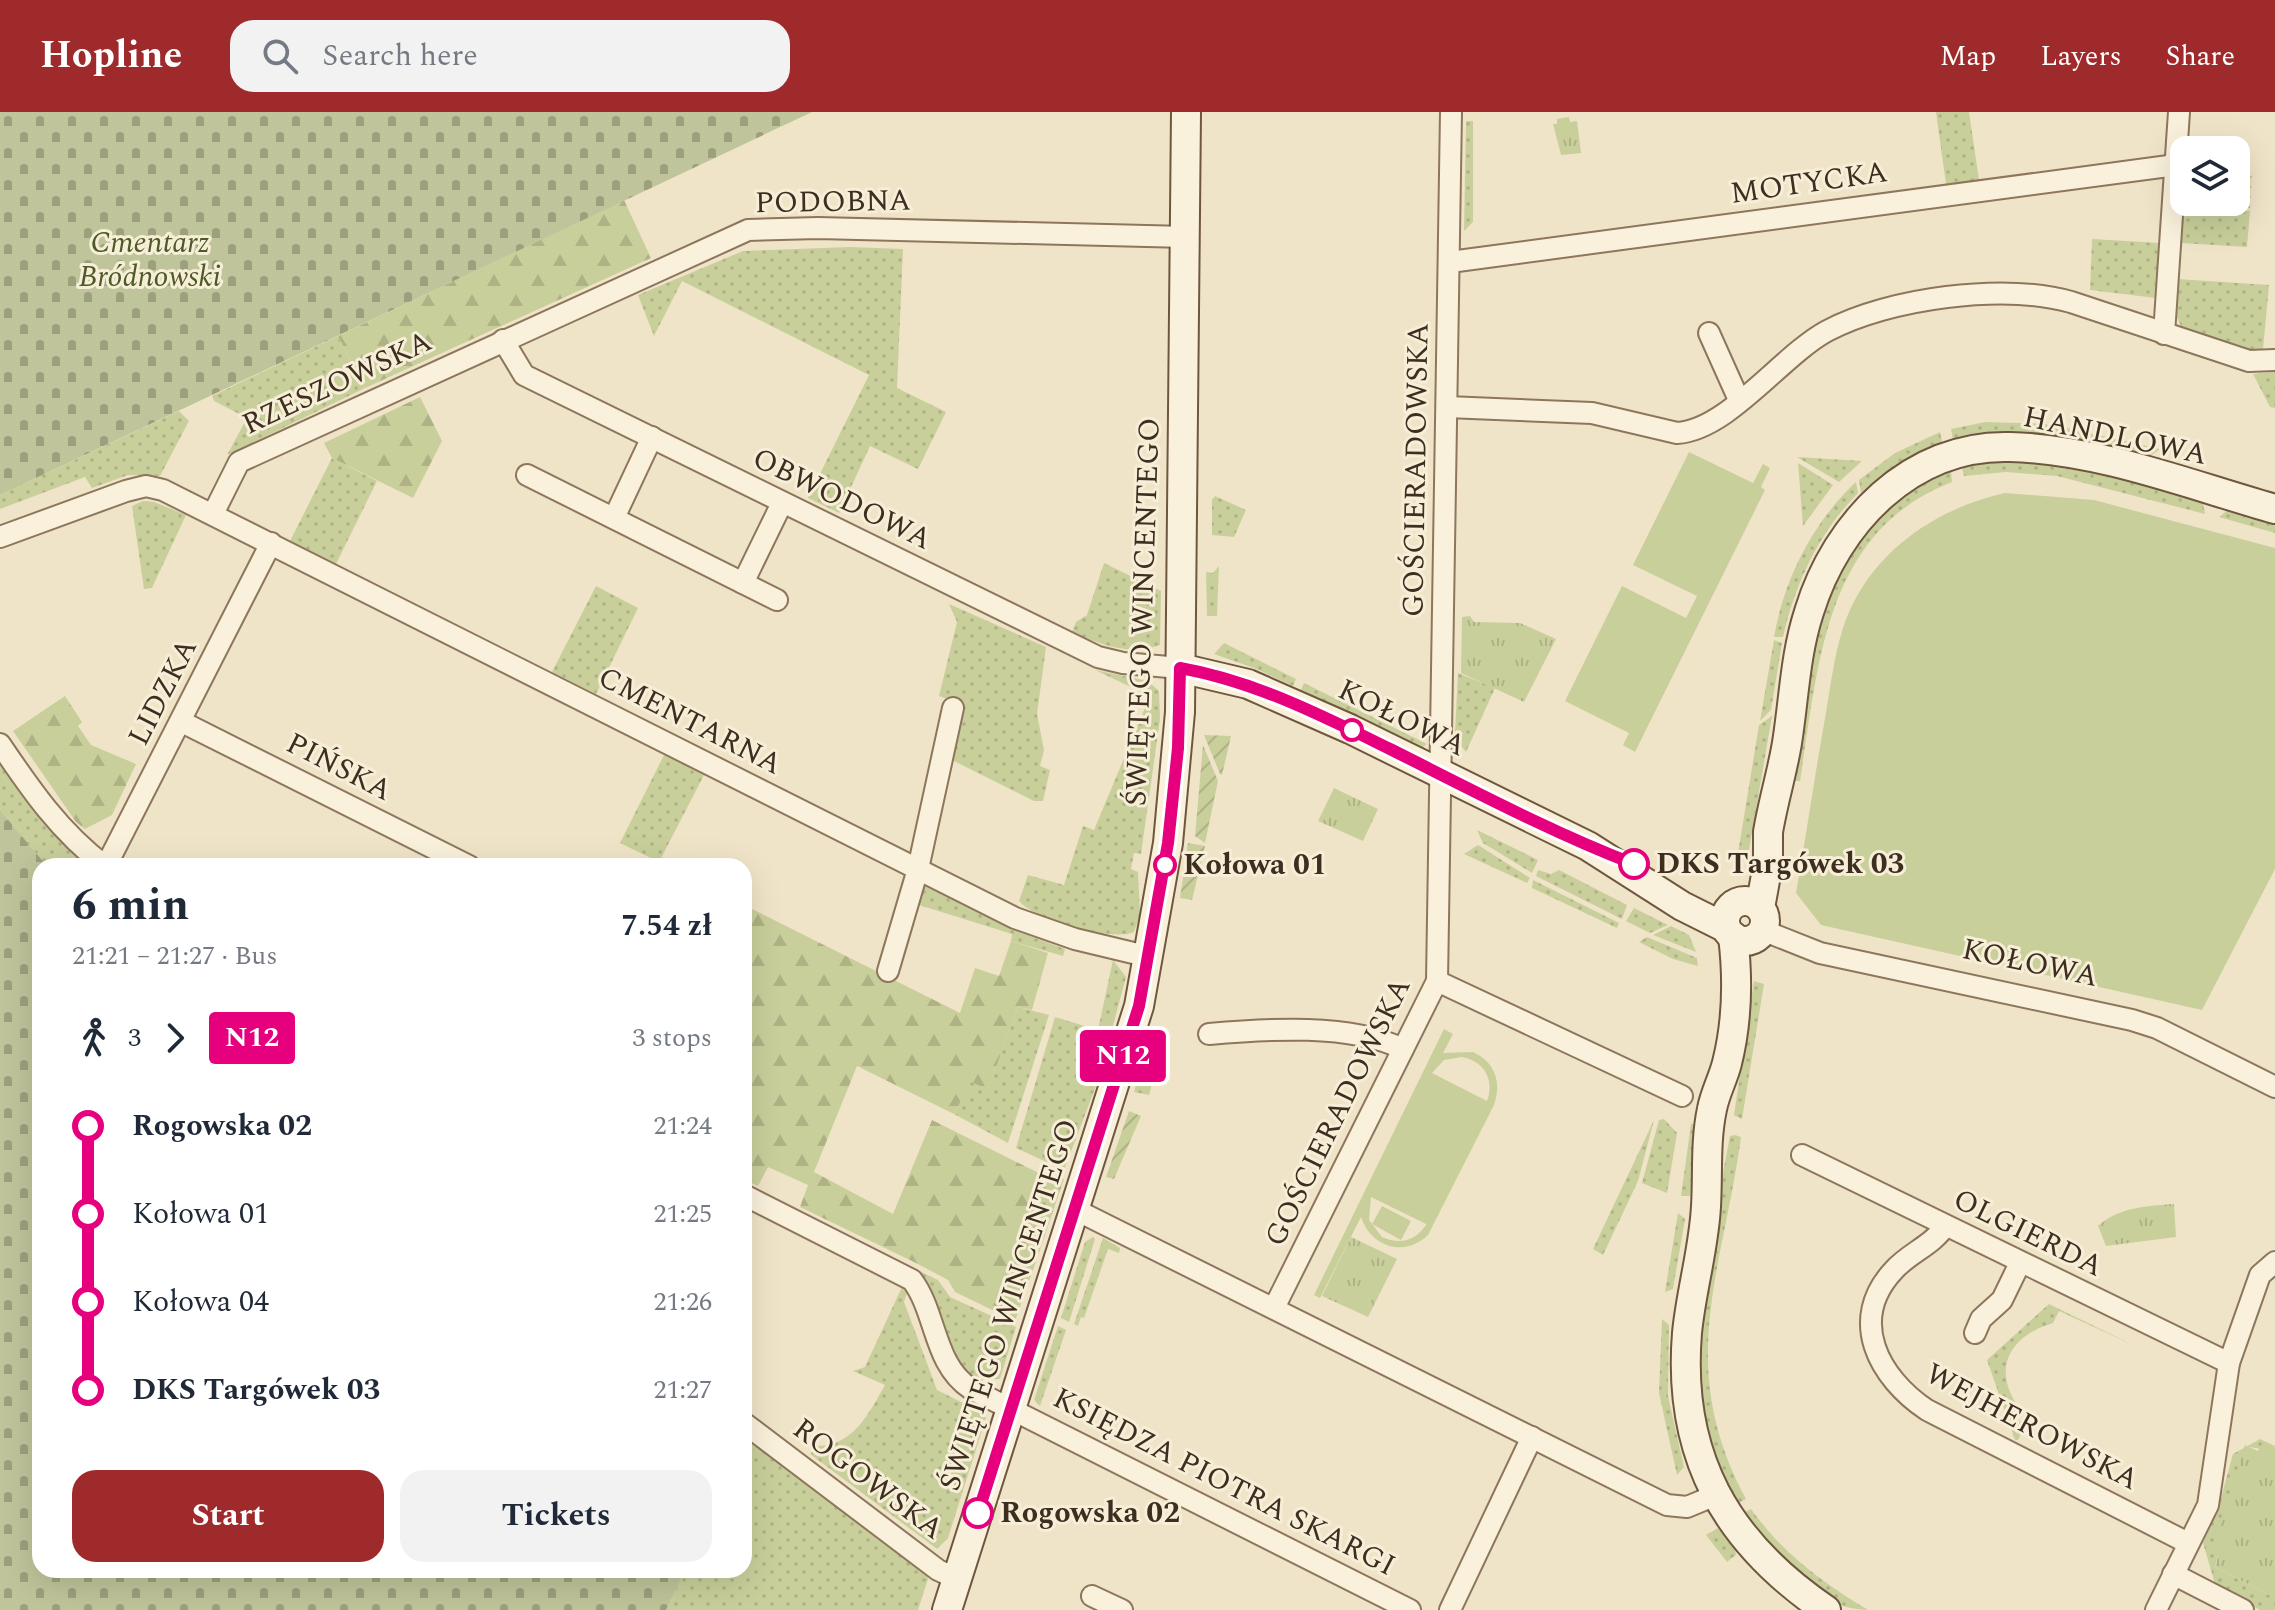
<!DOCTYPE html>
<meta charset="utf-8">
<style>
:root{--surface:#fff;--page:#f2f2f3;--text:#1f2937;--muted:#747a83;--accent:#9e2a2b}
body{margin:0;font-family:Spectral,serif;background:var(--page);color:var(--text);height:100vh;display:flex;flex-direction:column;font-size:30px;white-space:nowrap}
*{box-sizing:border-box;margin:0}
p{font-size:26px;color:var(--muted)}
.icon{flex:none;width:44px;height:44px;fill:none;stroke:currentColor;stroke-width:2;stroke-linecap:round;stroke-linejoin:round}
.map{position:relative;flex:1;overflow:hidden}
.panel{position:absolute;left:32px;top:746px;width:720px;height:720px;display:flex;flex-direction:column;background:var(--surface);border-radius:24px;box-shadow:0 8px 32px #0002}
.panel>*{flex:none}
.badge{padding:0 16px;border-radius:6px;font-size:28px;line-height:52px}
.controls{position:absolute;left:2170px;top:24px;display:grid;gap:16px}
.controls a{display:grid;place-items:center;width:80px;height:80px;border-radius:16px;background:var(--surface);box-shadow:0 8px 32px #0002;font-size:40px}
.map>.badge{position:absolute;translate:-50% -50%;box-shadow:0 0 0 4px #fff}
.legs{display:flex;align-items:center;gap:12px;height:88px;padding:0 40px;font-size:26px}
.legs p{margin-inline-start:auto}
.head{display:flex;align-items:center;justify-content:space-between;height:136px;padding:0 40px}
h1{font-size:44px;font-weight:700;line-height:60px}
.cta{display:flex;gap:16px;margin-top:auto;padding:16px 40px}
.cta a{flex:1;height:92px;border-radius:24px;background:var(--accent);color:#fff;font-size:32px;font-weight:700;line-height:92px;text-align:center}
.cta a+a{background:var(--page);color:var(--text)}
ul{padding:0 40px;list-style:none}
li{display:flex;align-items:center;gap:28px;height:88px;font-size:30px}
li i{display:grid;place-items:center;width:12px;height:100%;margin:0 10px;background:currentColor}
li i::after{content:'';width:20px;height:20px;margin:-10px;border:6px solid;border-radius:50%;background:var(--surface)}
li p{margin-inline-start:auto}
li:first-child i{background:linear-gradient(#0000 50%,currentColor 0)}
li:last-child i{background:linear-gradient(currentColor 50%,#0000 0)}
header{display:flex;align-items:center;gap:48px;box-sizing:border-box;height:112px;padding:0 40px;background:var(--accent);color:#fff}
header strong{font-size:38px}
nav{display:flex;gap:44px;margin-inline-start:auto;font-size:28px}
.search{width:560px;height:72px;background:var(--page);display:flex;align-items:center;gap:20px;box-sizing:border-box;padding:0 28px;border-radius:24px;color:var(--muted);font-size:30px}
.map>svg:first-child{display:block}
.farmland{fill:url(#farmland-rules)}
.grass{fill:url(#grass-dots)}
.forest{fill:url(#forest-firs)}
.cemetery{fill:url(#cemetery-stones)}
.park{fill:url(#park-tufts)}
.garden{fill:url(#garden-furrows)}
.pitch{fill:#c9cf9b;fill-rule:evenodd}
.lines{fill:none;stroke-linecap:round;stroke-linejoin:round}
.street-casing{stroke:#8d765c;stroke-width:24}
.secondary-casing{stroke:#6f573f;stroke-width:32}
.street{stroke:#faf1dc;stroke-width:20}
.secondary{stroke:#faf1dc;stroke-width:28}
.line-1-casing{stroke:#fff;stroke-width:18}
.line-1{stroke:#e6007e;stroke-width:12}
.stop-1-dot{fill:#fff;stroke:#e6007e;stroke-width:4}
.labels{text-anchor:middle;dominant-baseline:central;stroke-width:6;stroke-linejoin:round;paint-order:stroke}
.street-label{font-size:30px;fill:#3d2e20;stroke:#f7eed8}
.park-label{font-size:30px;font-style:italic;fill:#4d5a26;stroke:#f7eed8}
.stop-label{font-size:30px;font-weight:bold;fill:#3d2e20;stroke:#f7eed8;text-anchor:start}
</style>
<header>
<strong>Hopline</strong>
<div class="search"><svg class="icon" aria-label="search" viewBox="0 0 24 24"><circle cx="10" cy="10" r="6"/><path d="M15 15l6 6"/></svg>Search here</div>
<nav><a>Map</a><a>Layers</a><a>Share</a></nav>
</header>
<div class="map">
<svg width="2275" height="1498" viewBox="0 0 2275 1498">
<defs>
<pattern id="farmland-rules" width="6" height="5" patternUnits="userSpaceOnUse" patternTransform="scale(2)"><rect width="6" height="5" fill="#e6deb5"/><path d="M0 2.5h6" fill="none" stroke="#c6bf9b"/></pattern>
<pattern id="grass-dots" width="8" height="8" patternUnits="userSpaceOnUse" patternTransform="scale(2)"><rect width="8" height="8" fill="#c9cf9b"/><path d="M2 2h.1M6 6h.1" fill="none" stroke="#aeb285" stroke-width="1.8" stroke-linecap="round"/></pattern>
<pattern id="forest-firs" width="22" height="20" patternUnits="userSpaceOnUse" patternTransform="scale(2)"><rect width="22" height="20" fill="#c9cf9b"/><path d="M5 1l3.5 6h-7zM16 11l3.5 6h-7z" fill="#aeb285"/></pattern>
<pattern id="cemetery-stones" width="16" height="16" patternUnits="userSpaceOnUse" patternTransform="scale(2)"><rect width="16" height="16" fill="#bfc49a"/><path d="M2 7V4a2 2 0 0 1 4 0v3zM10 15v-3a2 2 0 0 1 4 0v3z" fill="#9ca07d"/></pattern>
<pattern id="park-tufts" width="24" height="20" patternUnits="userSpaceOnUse" patternTransform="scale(2)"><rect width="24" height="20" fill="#c9cf9b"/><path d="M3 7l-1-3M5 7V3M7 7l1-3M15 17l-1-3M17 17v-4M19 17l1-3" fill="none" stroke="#aeb285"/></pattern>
<pattern id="garden-furrows" width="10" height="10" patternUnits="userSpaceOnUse" patternTransform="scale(2)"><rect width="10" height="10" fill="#c9cf9b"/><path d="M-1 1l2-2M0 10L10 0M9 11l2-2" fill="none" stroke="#aeb285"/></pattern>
</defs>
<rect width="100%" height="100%" fill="#f0e4c8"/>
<path class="farmland" d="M2236,62l16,1 -2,36 -67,-5 1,-20v16h52z"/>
<g class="grass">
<path d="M1936,0h33l10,68 -33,4z"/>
<path d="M1466,9h7v101l-9,9z"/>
<path d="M2183,94l67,5 -3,36 -66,-4z"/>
<path d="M2092,127l68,4 -4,55 -66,-8z"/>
<path d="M850,135l53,2 -6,139 49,24 -28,57 -48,-23 -31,67 -31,-15 61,-123 -187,-94 -28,55 -16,-41 105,-44z"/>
<path d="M2177,167l92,6 -6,64 -33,1 -47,-19 -7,-16z"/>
<path d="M338,224l27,52 -138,67 20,-37 -33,-17 -2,-5z"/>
<path d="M2275,260v36l-5,-1 -17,-33z"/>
<path d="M179,299l10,10 -29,55 -32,-1 -36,13 -7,-11 -85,32v-14z"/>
<path d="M1985,310l62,2 3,9 -8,6 -53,-6 -36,6 -2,-10z"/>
<path d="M2050,312l110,25 -10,7 -96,-22z"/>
<path d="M1940,320l2,10 -30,14 -44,37h-7l-2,-13 36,-27z"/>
<path d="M1797,345l65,4 -23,21z"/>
<path d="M332,346l45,23 -41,83 -46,-23z"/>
<path d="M2002,347c70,5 134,22 201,44l2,11 -148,-38 -51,-4 -42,4 -2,-8z"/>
<path d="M1798,351l35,22 -30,41z"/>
<path d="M1951,359l1,11c-128,50 -133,181 -152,299h-10c18,-126 24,-258 161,-310z"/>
<path d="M1856,370l2,11c-40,41 -62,89 -75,144h-9c10,-58 39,-115 82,-155z"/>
<path d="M1215,384l31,14 -12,27 -22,-2v-35z"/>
<path d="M143,389l11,1 32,13 -34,73 -8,1 -12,-83z"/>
<path d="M2228,398l47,13v10l-56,-16z"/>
<path d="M1104,451l57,28 -1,54c-32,11 -58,0 -88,-13l4,-10 11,-7z"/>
<path d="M1219,454l-2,50h-10l-1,-44 7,1z"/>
<path d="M596,474l42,22 -42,86 -44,-22z"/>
<path d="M949,492l97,43 -9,67 7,36 -4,16 10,4 -7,31h-9l-82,-41 9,-56 -22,-8 18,-74z"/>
<path d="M1774,528l8,3 -11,67 -11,11z"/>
<path d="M1224,531l72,36 -3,7 -39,-18 -40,-14z"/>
<path d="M1095,558l53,11 11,10 1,28 -19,135 -7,-1 -3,16 7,3 2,43 -6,17c-22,10 -99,-12 -115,-31l9,-26 36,10 19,-59 11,4 56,-134z"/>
<path d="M1458,561l37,15 -29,64 -10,-12 -1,-9z"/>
<path d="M1304,571l123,61 -4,3 -15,-1 -107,-56z"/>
<path d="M1772,604l-25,146 -10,-3 22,-134z"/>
<path d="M664,643l40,20 -45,87 -39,-19z"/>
<path d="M0,648l33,49 57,57h-43l-47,-56z"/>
<path d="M1477,718l61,30 -6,13 -49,-30z"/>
<path d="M1478,733l52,33 -3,5 -63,-29z"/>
<path d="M1538,758l13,4 8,-4 68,35 -5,14 -86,-43z"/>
<path d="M1533,768l86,43 -2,5 -85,-40z"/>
<path d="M925,773l86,44 54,20 -2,7 -52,-15 1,-7 -93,-29z"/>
<path d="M1634,796l34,17 -18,8 -24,-12z"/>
<path d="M1671,814l18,9 7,17 -43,-17z"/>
<path d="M1647,825l50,21 1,8 -25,-7 -34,-17z"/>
<path d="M1113,848l13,17 -27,101 -35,92 -48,-22 39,-131 43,13z"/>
<path d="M1754,869l10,3 -22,135 -8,-4z"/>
<path d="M1018,895l31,8 -41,128 -54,-29 17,-33 17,7z"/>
<path d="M1152,949l5,3 -8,31 -15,-3 7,-25 9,1z"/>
<path d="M1664,1007l13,14 -10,60 -25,-10 17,-63z"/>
<path d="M1654,1008l-16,61 -35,74 -10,-6z"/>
<path d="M1702,1011l-12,73h-9l10,-72z"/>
<path d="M1735,1023l6,2c-18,134 -67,228 5,362l-11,6c-7,-14 -17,-29 -23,-44 -35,-104 -1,-220 18,-325z"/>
<path d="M1054,1063l10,4 -24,71 -14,-4 21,-69z"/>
<path d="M1678,1101l7,6 -12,70 -8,3z"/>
<path d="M1093,1125l2,2 -26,83 -8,-4 24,-76z"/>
<path d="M1103,1126l17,10 -1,5 -11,-4 -24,69 -3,-1 -3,9 -4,-2z"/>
<path d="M913,1156l25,12 12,17 66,30 -16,52h-17l-2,5c-41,-27 -38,-81 -68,-116z"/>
<path d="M902,1175l5,6 -3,9 33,88 46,23 3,5 -38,120 -11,11 -127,-95 8,-8c36,-1 51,-33 67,-61l-32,-14 12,-4z"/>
<path d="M2049,1192l84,41 -74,-34 -6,12c-43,13 -62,45 -34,85l-6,10 13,6 -8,16h-3l-28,-80z"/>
<path d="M1662,1207l7,6 -1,71 16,71 -7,8 -18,-82z"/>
<path d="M1058,1214l8,4 -26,76 -6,-6z"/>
<path d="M744,1326l182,133 2,8 -10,31h-252l20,-40h58z"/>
<path d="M2260,1327l15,7 -4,5 -26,-5 -30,121 60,31v12h-15l-44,-23 -13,-44 15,-34 15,-55z"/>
<path d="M1751,1397c32,45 71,73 117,101 -55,0 -93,-58 -127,-96z"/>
<path d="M1718,1416l17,18 1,9 -9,7 -21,-27z"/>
</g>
<g class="forest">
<path d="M624,88l27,58 -286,130 -27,-52z"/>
<path d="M420,285l22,44 -29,57 -81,-40 -8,-15z"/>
<path d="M65,584l17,26 -4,4 13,19 45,19 -24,51 -27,14 -9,-7 -63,-91z"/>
<path d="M744,793l216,108 15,-45 24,8 12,-35 37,12 -16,57 -14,-3 -30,82 -17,-7 -17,32 -97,-48 -43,106 79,42 39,-94 115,57 -21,68 14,5 -25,71 -60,-29 -7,-12 -32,-17 -116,-56 8,-22 -40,-18 -10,19 -14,-6z"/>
</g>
<g class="cemetery">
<path d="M0,0h812l-812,383z"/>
<path d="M0,698l47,56h-7v704h646l-20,40h-666z"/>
</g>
<g class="park">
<path d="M1569,5l1,5 7,-1 4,32 -20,2 -8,-31h4v-5z"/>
<path d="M1470,504l4,6 46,1 36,16 -32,63 -63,-29 1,-56z"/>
<path d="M1334,676l44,21 -15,32 -45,-20z"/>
<path d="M2174,1092l2,33 -70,9 -8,-20c21,-19 49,-20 76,-22z"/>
<path d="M1351,1125l46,22 -29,58 -46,-21z"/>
<path d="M2245,1333l13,6 2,-5 11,5 4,-5v152l-60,-31 3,-10 -4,-3 5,-11 -4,-4z"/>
</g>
<g class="garden">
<path d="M1204,623l27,1 -9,39 -2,-1z"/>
<path d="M1203,633l15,36 -13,62 -10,-7z"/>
<path d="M1188,731l17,3 -13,54 -12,-2z"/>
<path d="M1129,999l12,5 -27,63 -8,-2z"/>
</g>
<g class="pitch">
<path d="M1689,340l64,31 10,-19 7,4 -9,19 4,3 -130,262 -12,-7 6,-12 -64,-32 57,-115 64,32 11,-22 -64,-31z"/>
<path d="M2005,381l89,7 181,48v321l-73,141 -381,-85 -25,-32c10,-56 18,-113 28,-169 6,-32 9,-65 19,-96 24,-73 90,-119 162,-135z"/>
<path d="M1444,917l9,5 -10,19 30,-1c22,10 29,30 21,53l-66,130c-24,23 -57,12 -67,-18l-41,81 -6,-3zM1462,945c22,4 33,23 25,44l-55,-28 12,-13zM1371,1085l55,27v1c-11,16 -26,20 -44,12l-13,-17z"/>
<path d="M1382,1094l29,15 -10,19 -29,-16z"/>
</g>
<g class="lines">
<defs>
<g id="street">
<path d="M1450,150l726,-97"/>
<path d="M1709,221l30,67"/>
<path d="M2164,222l15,-222"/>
<path d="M503,228l21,35 574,282 25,6 57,5"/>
<path d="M1447,295l145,6 85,20c51,-3 104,-77 150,-102 62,-33 176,-48 244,-29l178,59 26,-1"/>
<path d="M527,363l250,125"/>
<path d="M213,402l26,-52 509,-232 70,-2 369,9"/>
<path d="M614,406l38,-81"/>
<path d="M0,425l126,-46 20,-5 17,4 852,428 60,21 75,18"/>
<path d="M743,471l39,-80"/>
<path d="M182,610l287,144"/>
<path d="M0,632c31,46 60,88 105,122"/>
<path d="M106,754l165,-323"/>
<path d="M1762,818l58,23 312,67 25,8 118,59"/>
<path d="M888,859l30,-102 35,-161"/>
<path d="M1437,869l245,115"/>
<path d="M1209,922c58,-5 141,-11 194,15"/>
<path d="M1802,1043l427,208"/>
<path d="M744,1083l168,85c25,33 21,84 59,109l439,221"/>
<path d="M1076,1098l591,295 20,2 29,-12"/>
<path d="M1945,1114c-12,19 -36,27 -51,44 -47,50 -15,108 33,140l261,133"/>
<path d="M1274,1196l163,-327 14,-869"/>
<path d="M1975,1221l6,-14 21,-19 18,-37"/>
<path d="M744,1311l194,147 19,9"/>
<path d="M2173,1462l70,36"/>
<path d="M1092,1484l30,14"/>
<path d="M1450,1498l82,-173"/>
<path d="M2156,1498l52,-105 21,-142 31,-88 15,-13"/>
</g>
<g id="secondary">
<path d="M1180,556l68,16 102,45 238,117 94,60 44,22"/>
<circle cx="1745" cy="809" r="20"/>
<path d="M1760,796l8,-44v-32c5,-30 14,-59 19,-89 7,-44 8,-88 22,-131 27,-89 102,-168 201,-165 89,2 180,38 265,62"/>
<path d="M1733,824c5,41 4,87 -6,127 -4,16 -12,30 -15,46 -7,33 -4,65 -6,97 -2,42 -15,85 -19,127 -10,123 39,209 139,277"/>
<path d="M947,1498l192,-604 29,-163 12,-131 6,-600"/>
</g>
</defs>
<use href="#street" class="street-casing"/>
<use href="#secondary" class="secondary-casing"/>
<use href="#street" class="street"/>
<use href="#secondary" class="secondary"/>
</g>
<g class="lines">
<defs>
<path id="line-1" d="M978,1401l161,-507 29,-163 10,-95 2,-80c74,13 143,48 210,81 80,40 161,83 244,115"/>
</defs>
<use href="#line-1" class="line-1-casing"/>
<use href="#line-1" class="line-1"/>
</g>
<g class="stop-1-dot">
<circle cx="1352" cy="618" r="10"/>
<circle cx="1634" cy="752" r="14"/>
<circle cx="1165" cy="753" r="10"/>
<circle cx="978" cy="1401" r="14"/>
</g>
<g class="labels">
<g class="street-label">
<text transform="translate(1809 71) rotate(-8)">MOTYCKA</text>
<text transform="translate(833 90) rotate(-1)">PODOBNA</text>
<text transform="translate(337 271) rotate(-25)">RZESZOWSKA</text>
<text transform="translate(2115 324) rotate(12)">HANDLOWA</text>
<text transform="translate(1416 358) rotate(-89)">GOŚCIERADOWSKA</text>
<text transform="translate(842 387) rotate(26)">OBWODOWA</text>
<text transform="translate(1143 500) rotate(-88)">ŚWIĘTEGO WINCENTEGO</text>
<text transform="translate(163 580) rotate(-63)">LIDZKA</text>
<text transform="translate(1402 606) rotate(26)">KOŁOWA</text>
<text transform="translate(690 609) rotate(27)">CMENTARNA</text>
<text transform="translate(339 655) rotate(27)">PIŃSKA</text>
<text transform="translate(2030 851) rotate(12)">KOŁOWA</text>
<text transform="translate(1338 1000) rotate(-64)">GOŚCIERADOWSKA</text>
<text transform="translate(2028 1121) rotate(26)">OLGIERDA</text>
<text transform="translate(1009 1193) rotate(-72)">ŚWIĘTEGO WINCENTEGO</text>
<text transform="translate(2032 1315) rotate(28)">WEJHEROWSKA</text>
<text transform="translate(868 1367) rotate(37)">ROGOWSKA</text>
<text transform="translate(1224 1370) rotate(27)">KSIĘDZA PIOTRA SKARGI</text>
</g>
<g class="park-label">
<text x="150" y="131">Cmentarz<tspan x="150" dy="34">Bródnowski</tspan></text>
</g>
<g class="stop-label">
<text x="1656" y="752">DKS Targówek 03</text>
<text x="1183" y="753">Kołowa 01</text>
<text x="1000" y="1401">Rogowska 02</text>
</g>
</g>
</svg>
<div class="controls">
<a><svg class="icon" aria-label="layers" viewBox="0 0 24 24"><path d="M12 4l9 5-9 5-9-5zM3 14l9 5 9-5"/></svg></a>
</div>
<b class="badge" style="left:1123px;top:944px;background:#e6007e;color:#fff">N12</b>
<section class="panel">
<div class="head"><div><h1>6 min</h1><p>21:21 – 21:27 · Bus</p></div><b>7.54 zł</b></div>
<div class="legs"><svg class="icon" aria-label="walk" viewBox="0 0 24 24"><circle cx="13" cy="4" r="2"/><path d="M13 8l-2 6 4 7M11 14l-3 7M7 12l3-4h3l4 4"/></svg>3<svg class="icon" aria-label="forward" viewBox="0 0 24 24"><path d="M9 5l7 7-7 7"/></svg><b class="badge" style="background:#e6007e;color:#fff">N12</b><p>3 stops</p></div>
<ul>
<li><i style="color:#e6007e"></i><b>Rogowska 02</b><p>21:24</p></li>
<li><i style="color:#e6007e"></i><span>Kołowa 01</span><p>21:25</p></li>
<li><i style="color:#e6007e"></i><span>Kołowa 04</span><p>21:26</p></li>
<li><i style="color:#e6007e"></i><b>DKS Targówek 03</b><p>21:27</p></li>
</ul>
<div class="cta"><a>Start</a><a>Tickets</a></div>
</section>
</div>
